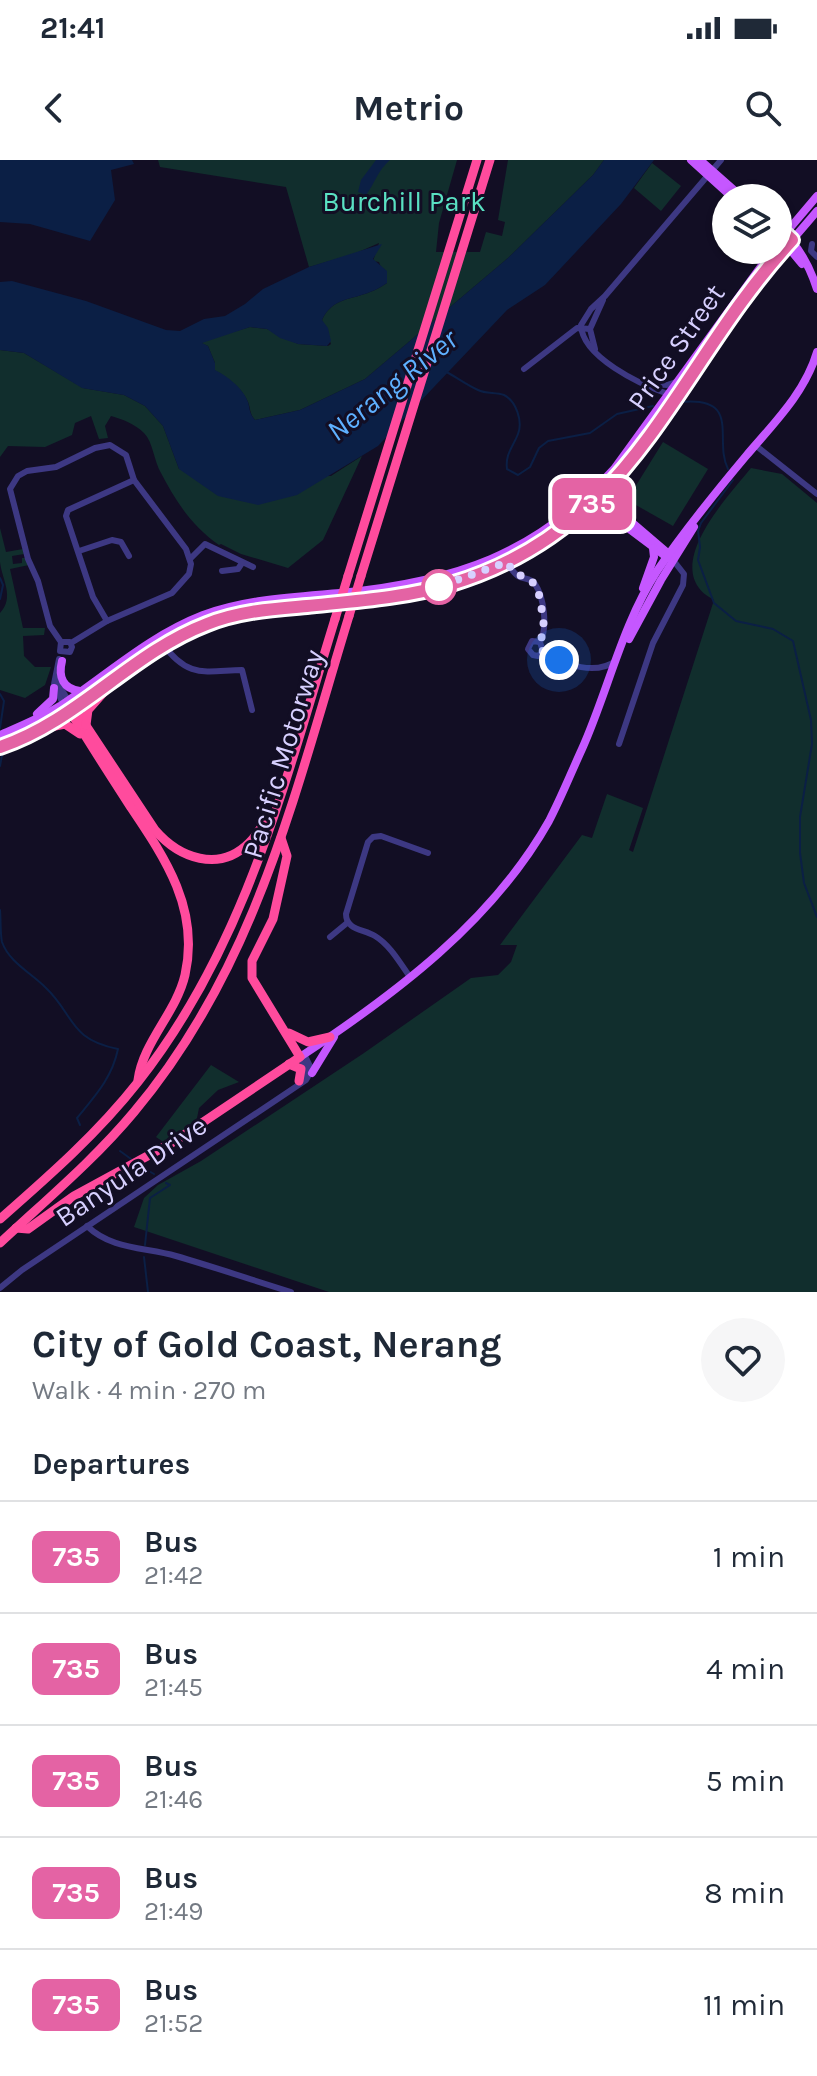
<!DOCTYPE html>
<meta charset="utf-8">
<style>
:root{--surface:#fff;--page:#f6f6f7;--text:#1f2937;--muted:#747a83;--line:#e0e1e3}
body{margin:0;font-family:Karla,sans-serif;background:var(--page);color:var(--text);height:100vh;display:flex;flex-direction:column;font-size:30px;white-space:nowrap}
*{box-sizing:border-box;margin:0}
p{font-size:26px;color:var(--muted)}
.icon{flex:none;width:44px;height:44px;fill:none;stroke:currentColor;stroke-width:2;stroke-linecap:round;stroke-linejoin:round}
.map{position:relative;height:1132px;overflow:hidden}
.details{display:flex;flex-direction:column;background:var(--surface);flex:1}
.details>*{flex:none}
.badge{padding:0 16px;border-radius:12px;font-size:28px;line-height:52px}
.tools{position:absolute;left:712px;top:24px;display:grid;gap:16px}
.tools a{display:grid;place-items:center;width:80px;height:80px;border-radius:50%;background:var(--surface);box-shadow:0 2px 6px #0004;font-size:40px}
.you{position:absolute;width:40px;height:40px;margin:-20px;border:6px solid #fff;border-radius:50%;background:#1a73e8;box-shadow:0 0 0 12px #1a73e833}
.map>.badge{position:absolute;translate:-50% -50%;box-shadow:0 0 0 4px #fff}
h2{padding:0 32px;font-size:30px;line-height:72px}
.round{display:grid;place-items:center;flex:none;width:84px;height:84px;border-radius:42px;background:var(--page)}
.headline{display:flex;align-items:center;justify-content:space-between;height:136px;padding:0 32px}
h1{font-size:38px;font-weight:700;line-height:60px}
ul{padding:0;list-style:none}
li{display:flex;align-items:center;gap:24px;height:112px;padding:0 32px;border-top:2px solid var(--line)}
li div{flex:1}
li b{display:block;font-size:30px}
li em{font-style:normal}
li .badge{min-width:88px;font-weight:700;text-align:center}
.status{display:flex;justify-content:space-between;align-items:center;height:56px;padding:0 40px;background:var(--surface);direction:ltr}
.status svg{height:22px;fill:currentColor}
header{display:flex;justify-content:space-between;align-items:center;height:104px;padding:0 32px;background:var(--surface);font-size:36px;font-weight:700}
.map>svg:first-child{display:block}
.green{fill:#112e2d}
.water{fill:#0b1f45}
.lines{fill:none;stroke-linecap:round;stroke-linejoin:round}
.stream{stroke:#0b1f45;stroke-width:2}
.minor{stroke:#3d3883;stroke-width:6}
.major{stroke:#c557ff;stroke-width:8}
.highway{stroke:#ff4b9d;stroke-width:9}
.highway-bridge{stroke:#ff4b9d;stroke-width:9}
.line-casing{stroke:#fff;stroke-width:18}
.line{stroke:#e463a4;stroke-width:12}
.walk{stroke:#d7d0ff;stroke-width:8;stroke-dasharray:0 14.4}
.stop-dot{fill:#fff;stroke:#e463a4;stroke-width:4}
.labels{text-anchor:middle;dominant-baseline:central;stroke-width:6;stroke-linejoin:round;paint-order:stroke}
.park-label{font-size:28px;fill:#5ae1c3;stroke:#120e24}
.street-label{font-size:28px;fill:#d7d0ff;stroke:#120e24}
.water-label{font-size:30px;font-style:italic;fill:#5eb0ff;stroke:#120e24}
</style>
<div class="status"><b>21:41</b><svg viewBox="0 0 49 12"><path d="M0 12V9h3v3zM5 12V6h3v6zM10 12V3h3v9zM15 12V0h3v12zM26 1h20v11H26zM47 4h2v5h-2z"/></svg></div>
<header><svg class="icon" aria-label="back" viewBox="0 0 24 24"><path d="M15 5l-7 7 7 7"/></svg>Metrio<svg class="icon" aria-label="search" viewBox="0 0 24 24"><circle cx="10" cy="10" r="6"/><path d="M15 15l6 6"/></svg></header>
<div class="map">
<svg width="817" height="1132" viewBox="0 0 817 1132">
<rect width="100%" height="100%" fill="#120e24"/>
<g class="green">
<path d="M158,0h299l-18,63 -3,29h44l6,-20 16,4 3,-14 -7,-2 10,-60h96l-11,15 -85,83 -143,121 -65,31 -45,10c-6,-7 -4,-11 -7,-18 -5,-13 -22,-26 -34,-32l1,-7 -7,-17 -7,-3 1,-2 48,-14 17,2 31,15 30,2 3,-2 -9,-24c10,-22 29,-20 48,-28 6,-2 12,-6 17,-9l-8,-21 -6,-1 6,-18 -25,11 -45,13 -23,-80 -126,-20z"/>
<path d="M652,3l29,23 -20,25 -27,-23z"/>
<path d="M0,190l24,3 59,35 41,7 21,11 18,20 16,43 152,7 31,-20 -39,84 -35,28 -47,-14 -20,-10 -2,1c-27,-19 -43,-43 -58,-72 -7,-12 -8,-31 -17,-40 -9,-9 -22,-14 -33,-17l-6,10 3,12 -9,1 -8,-23 -16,7 -3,12 -27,12 -37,-1 -8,11z"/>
<path d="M663,282l45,27 -35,57 -46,-26z"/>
<path d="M751,308l31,6 35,29v789h-488l-195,-65 10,-29 14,-13 43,-24 163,-108 107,-75 27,-3 13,-13 6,-17h-17l82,-110 10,3 15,-44 36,14 -14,42 4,2 81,-252c-5,-3 -12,-7 -15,-12 -26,-34 31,-94 52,-120z"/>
<path d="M0,368l6,24 17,-3 1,5 -12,2 1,8 9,-1v-5h3l4,7 -19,4 13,59h22l-1,7 -21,1 1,20 11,11h16l-6,18 -20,13 -25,-8v-77c15,-16 2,-33 0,-51 0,-11 0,-23 0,-34z"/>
<path d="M211,905l28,17 -21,8 -19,18 -2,10 -8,11 -24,14 -9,-6z"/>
</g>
<g class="water">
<path d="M0,0h132l2,4 -23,6 4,30 -25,41 -60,-17 -30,-2z"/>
<path d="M376,0h14c-12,10 -15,23 -24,35l-8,-3 3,-12z"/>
<path d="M604,0h50l-33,44 -76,81 -38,25 -129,136 -81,49 -39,10 -40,-9 -39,-27 -16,-43 -18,-20 -21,-11 -42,-7 -58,-35 -24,-3v-68l12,-1 74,20 80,29 14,1 24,-12 21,-3 20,-12 18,-15 46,-22 73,-23 -9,15 14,12v12c-5,3 -11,7 -17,9 -19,8 -38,6 -48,28l6,8 3,13 -4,5 -29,-2 -18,-6 -13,-9 -17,-2 -48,16 6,3 7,17v7c12,6 28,18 33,32 2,7 1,11 7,18l45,-10 65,-31 143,-121 85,-83z"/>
</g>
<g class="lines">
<g class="stream">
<path d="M445,211c11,6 22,14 33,19 8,4 18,2 26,5 12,6 19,26 14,39 -5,13 -13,20 -11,35l11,6 12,-8 9,-19 9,-7 42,-8 27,-19 36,-8"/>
<path d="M680,242c63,-6 33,38 48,67"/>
<path d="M733,320l-32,43 -3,8 2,16 -2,13 16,43 22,18 37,8 20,12 18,79 1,24 -12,73v36l4,30 13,34"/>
<path d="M0,418l3,7 -3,14"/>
<path d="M0,534l4,7 -4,27"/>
<path d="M0,606l2,-11"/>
<path d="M0,750c1,10 0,23 2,32 7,20 29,31 43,45 30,28 23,52 73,62 -6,29 -23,47 -41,69l3,7"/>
<path d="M120,991l11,8"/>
<path d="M142,1007l12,7"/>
<path d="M145,1085l5,-47 20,-13 -4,-2"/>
<path d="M144,1097l4,35"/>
</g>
<g class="minor">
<path d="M812,84l-1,7 6,6"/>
<path d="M595,189l-5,-20 13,-29"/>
<path d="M524,209l53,-41 13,1"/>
<path d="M652,224l15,1 9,-3"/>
<path d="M668,234c-27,-9 -86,-37 -87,-69l10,-16 14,-13 116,-136"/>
<path d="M755,285l62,49"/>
<path d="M79,391l33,-11 9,2 8,14"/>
<path d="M502,394c4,7 9,17 16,22 6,4 12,1 17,8 9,13 13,44 5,58l3,10c21,12 51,24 73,9"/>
<path d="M190,399l15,-15 48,23"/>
<path d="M222,411l16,-2 4,-6"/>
<path d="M107,461l-14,-24 -27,-81 2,-6 66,-30"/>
<path d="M61,482h9l2,5 -2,5 -10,-1 1,-9 -11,-16 -12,-45 -10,-22 -18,-70 8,-13 9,-5 29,-4 39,-19 15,-3 16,10 8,25 52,69 5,15 -2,10 -17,19 -65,28 -36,22"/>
<path d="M540,482l-8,-1 -4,8 5,6 5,1 5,-4"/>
<path d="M162,483c26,36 42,28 80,27l10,40"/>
<path d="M59,499l-5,25 9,20"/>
<path d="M59,512v13l9,15"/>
<path d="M619,584l34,-101 30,-58 1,-11 -11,-14"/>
<path d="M330,777l17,-14"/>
<path d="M410,817c-10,-14 -20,-32 -35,-41 -12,-7 -29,-6 -29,-22l22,-72 5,-5 8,-1 47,17"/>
<path d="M299,921l8,-12 -7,-12"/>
<path d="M87,1066c25,24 58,21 89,30 38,11 76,24 115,36"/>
<path d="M0,1128l22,-18 284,-190 6,-10 -8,-16"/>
</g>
<g class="major">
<path d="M691,0l42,38"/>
<path d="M700,0l43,38"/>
<path d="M778,67c20,17 31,37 39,62"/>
<path d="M778,75l24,29"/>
<path d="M784,75l33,-39"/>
<path d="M601,336l69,59"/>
<path d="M589,346l27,13 52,39"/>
<path d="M617,348l-1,-13 8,-19"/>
<path d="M643,428l11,-31 -1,-9"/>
<path d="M629,479l32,-59 33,-53"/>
<path d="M62,501c-4,16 1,28 18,30"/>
<path d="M37,554l16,-15 1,-11"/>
<path d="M0,575c21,-9 41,-17 60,-29 48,-32 89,-70 143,-91 44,-16 91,-18 137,-22 114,-11 196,-38 274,-124l159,-219"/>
<path d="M0,587c79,-26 131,-94 207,-124 31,-11 63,-13 95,-17 50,-4 101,-7 150,-22 84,-26 153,-82 204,-154 23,-33 43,-68 66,-102 28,-41 63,-79 95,-117"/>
<path d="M300,897c95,-63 192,-135 249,-236 12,-23 22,-48 33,-72 26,-58 40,-124 75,-178 27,-40 58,-78 89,-115 27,-32 59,-63 71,-104"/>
<path d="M312,913l22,-36"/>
</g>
<g class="highway">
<path d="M348,416l129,-416"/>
<path d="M361,416l129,-416"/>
<path d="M77,552l78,118c24,28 64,43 94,13 10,-10 14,-21 24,-30"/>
<path d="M71,553c19,31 39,62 59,93 35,52 70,103 55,169 -9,38 -42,67 -47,105"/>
<path d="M86,565l2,-15 23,-26"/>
<path d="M45,568l20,-4 15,10"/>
<path d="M289,873l19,9 22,-5"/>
<path d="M289,904l12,5 -2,12"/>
<path d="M0,1059c49,-43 98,-86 138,-137 108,-137 147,-301 197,-463"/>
<path d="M16,1068l12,1 46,-33 101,-55 125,-84 -48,-79v-17l21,-42 14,-63 -6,-18"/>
<path d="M0,1083c46,-43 94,-83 134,-131 122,-145 161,-320 215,-496"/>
</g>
<g class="highway-bridge">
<path d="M349,456l12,-40"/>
<path d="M335,459l13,-43"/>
</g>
</g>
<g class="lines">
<defs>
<path id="line" d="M0,587c78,-26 131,-94 207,-123 32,-13 66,-15 100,-18 49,-5 97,-8 144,-22 187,-56 222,-215 341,-344l-14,-13"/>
</defs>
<use href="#line" class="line-casing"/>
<use href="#line" class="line"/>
<path class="walk" d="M439,427l-4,1 72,-26 7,11 16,6 8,10 5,28 1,13 -4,12 3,10 16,8"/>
</g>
<circle class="stop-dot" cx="439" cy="427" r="16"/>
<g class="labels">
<g class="park-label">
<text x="404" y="41">Burchill Park</text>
</g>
<g class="street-label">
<text transform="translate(676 187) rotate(-55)">Price Street</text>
<text transform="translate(283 594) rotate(-73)">Pacific Motorway</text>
<text transform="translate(131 1011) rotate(-34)">Banyula Drive</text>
</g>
<g class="water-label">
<text transform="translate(392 225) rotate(-39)">Nerang River</text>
</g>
</g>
</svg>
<div class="tools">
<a><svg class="icon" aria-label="layers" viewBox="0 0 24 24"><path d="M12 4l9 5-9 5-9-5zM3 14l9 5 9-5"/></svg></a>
</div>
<div class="you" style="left:559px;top:500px"></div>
<b class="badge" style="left:592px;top:344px;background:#e463a4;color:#fff">735</b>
</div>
<section class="details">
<div class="headline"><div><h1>City of Gold Coast, Nerang</h1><p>Walk · 4 min · 270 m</p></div><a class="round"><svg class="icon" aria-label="heart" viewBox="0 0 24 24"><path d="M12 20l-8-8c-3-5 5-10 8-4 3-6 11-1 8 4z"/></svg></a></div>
<h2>Departures</h2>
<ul>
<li><span class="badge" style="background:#e463a4;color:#fff">735</span><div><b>Bus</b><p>21:42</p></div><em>1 min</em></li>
<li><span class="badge" style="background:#e463a4;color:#fff">735</span><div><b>Bus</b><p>21:45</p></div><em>4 min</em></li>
<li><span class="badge" style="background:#e463a4;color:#fff">735</span><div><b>Bus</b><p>21:46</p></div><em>5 min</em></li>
<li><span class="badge" style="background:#e463a4;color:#fff">735</span><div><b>Bus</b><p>21:49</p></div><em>8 min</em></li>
<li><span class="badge" style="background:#e463a4;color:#fff">735</span><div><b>Bus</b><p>21:52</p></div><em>11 min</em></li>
</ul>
</section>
